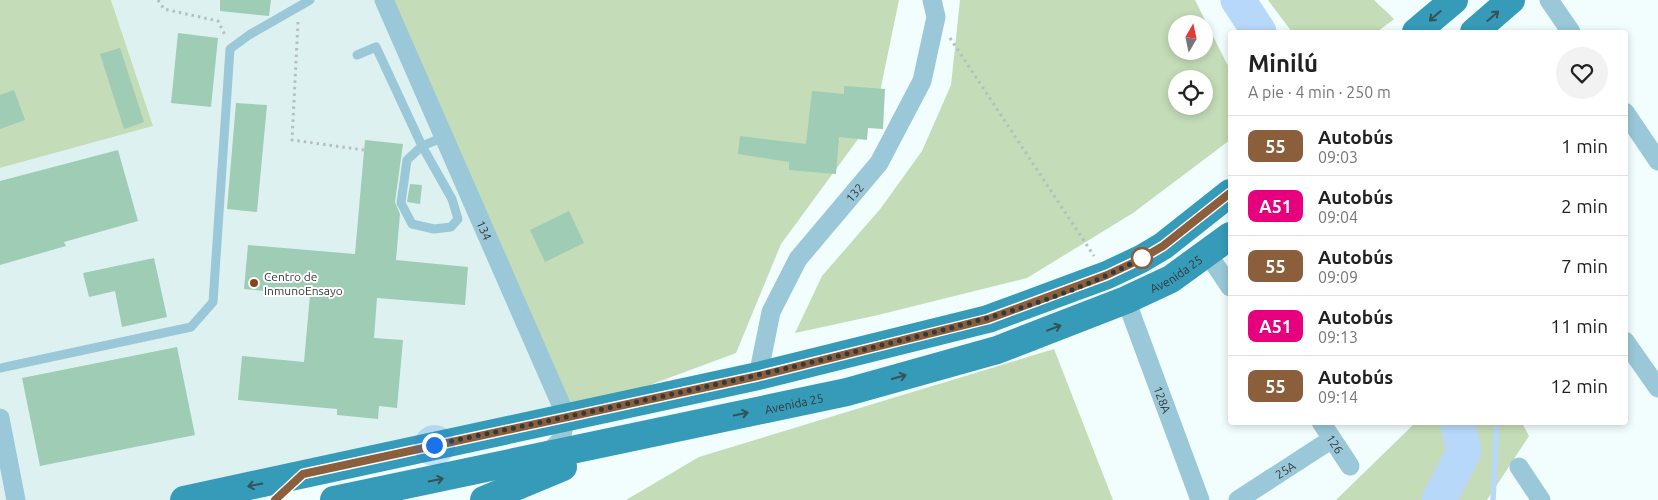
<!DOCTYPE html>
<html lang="es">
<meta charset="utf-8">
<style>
:root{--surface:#fff;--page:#f2f2f2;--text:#222;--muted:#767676;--line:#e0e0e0}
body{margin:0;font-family:Ubuntu,sans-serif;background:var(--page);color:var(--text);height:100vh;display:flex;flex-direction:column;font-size:19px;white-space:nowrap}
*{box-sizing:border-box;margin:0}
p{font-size:16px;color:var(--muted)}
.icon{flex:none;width:28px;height:28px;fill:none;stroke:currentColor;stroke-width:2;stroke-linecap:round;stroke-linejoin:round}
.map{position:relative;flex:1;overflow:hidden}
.details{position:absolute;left:1228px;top:30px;width:400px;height:395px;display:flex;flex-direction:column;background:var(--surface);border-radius:5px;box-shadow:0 2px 8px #0003}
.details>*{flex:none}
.badge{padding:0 10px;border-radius:8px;font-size:18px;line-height:32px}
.needle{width:32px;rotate:9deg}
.fabs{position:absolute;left:1168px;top:15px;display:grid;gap:10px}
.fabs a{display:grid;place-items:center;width:45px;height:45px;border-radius:50%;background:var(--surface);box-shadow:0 2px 8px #0003;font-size:25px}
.you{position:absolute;width:25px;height:25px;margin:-12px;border:4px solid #fff;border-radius:50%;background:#1a73e8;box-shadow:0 0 0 8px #1a73e833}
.map>.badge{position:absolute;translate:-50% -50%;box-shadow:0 0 0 2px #fff}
.round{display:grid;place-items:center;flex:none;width:52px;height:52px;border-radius:26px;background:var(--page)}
.overview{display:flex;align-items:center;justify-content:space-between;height:85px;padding:0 20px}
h1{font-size:24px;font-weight:600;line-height:38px}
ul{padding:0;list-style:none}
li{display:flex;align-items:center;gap:15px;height:60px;padding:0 20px;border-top:1px solid var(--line)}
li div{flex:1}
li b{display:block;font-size:19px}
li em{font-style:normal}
li .badge{min-width:55px;font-weight:700;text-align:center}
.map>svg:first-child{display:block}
.built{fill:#ddf2f0}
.green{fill:#c4dcb7;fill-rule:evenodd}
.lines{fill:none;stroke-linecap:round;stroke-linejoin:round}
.stream{stroke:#b8d8fa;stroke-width:5.5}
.river{stroke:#b8d8fa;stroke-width:35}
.building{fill:#9eccb5}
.path{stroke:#b5bfbe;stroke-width:3;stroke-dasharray:2.5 4;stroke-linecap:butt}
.service{stroke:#9ac8d8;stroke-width:9}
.minor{stroke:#9ac8d8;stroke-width:19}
.primary{stroke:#369bb8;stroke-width:28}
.oneway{stroke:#355259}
.line-casing{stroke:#fff;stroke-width:11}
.line{stroke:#8b5e3c;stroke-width:8}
.walk{stroke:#353939;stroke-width:5;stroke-dasharray:0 9}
.stop-dot{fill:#fff;stroke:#8b5e3c;stroke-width:2.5}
.poi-dot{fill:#89451a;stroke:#fff;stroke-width:2}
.labels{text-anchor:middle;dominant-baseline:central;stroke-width:4;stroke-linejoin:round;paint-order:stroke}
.street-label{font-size:12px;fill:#353939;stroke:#fff}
.poi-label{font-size:12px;fill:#353939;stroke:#fff;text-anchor:start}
</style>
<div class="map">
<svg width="1658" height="500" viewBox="0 0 1658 500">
<rect width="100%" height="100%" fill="#f1fefd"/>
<path class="built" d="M111,0h273l182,416 -382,84h-184v-332l153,-42z"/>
<g class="green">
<path d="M0,0h111l42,126 -153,42z"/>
<path d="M383,0h516l-24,116 -94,128 -45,109 -170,63z"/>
<path d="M960,0h235l35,70v70l-97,73 -106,65 -149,37 -83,18 27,-57 59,-68 41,-57 29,-66zM1176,24h28v27h-28zM1176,79h28v27h-28z"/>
<path d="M1268,0h106l20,19 -17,13h-85z"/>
<path d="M1054,349l59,151h-487l73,-43z"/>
<path d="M1415,423h107l7,13 -42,64h-151z"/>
</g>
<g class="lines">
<path class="stream" d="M1493,500l4,-78"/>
<g class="river">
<path d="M1238,0l21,32"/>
<path d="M1439,500l25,-49 -7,-29"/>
</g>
</g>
<g class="building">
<path d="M220,0h51l-2,16 -49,-5z"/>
<path d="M178,33l40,5 -7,69 -40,-4z"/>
<path d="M120,48l24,74 -20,7 -24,-75z"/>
<path d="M844,86l41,3 -2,40 -15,-1 -1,12 -28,-3 -3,37 -47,-4v-8l-51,-8 2,-18 66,8 6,-53 32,3z"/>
<path d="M14,90l11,30 -25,9v-34z"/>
<path d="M236,103l31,2 -10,107 -30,-3z"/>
<path d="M365,140l38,4 -8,58 5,12 -4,46 72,7 -3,38 -88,-7 -3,40 29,2 -6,68 -18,-2 -1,13 -41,-4v-6l-99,-9 4,-44 62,6 6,-67 -66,-6 4,-44 107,9z"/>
<path d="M118,150l20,71 -74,21 2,4 -66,19v-84z"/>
<path d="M410,184l12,1 -2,19 -13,-2z"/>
<path d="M569,211l15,32 -39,19 -15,-32z"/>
<path d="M154,258l13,59 -45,10 -7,-36 -26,6 -6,-24z"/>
<path d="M177,347l18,88 -155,31 -18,-88z"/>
</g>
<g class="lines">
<g class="path">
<path d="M158,0l6,9 54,12 7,14"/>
<path d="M298,22l-6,118 72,10"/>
<path d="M950,38l144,218"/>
</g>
<g class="service">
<path d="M357,55l19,-8 46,99 30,53 6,20 -7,8 -17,2 -22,-5 -11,-21 6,-43 15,-14 22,-9"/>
<path d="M0,368l191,-41 22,-25 17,-253 19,-14 61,-35"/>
</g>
<g class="minor">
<path id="s1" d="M384,0l182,416 -5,24 -16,16"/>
<path d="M1549,0l22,32"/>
<path d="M1625,112l33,49"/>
<path d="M1208,254l22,33"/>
<path id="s2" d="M1126,300l74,200"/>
<path d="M1625,341l33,47"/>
<path id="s3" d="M758,376l13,-64 27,-53 81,-96 43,-82 14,-64 -4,-17"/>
<path d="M0,418l16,82"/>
<path id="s4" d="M1321,422l29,44"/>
<path d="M1519,467l22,33"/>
<path id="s5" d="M1238,500l94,-61"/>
</g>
<g class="primary">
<path d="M1416,32l38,-32"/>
<path d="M1474,32l37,-32"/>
<path d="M184,500l574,-124 230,-57 119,-44 34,-16 22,-13 67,-53"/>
<path id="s6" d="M334,500l513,-108 150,-42 129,-50 45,-21 59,-43"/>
<path d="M484,500l79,-33"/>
</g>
</g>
<defs><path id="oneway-shaft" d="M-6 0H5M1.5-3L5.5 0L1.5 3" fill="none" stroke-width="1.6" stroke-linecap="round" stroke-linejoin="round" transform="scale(1.25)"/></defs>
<g class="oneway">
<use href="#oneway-shaft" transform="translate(1435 16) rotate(139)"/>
<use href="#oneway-shaft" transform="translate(1493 16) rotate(-41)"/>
<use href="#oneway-shaft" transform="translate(1054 328) rotate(-21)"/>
<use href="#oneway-shaft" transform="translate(899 377) rotate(-16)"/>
<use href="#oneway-shaft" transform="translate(741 414) rotate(-12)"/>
<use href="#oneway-shaft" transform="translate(436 480) rotate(-12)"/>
<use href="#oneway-shaft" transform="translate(255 485) rotate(168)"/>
</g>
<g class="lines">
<defs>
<path id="line" d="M275,500l28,-26 455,-98 230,-57 119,-44 34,-16 22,-13 67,-53"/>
</defs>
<use href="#line" class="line-casing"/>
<use href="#line" class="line"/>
<path class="walk" d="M434,445c145,-31 289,-60 432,-96 94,-23 190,-45 276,-91"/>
</g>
<circle class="stop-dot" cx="1142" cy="258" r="10"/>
<circle class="poi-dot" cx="254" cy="283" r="5"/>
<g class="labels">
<g class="street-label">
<text stroke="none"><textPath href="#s3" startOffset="212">132</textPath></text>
<text stroke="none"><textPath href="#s1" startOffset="251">134</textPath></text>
<text stroke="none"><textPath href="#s6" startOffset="875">Avenida 25</textPath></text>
<text stroke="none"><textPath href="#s2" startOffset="106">128A</textPath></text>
<text stroke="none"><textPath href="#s6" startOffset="470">Avenida 25</textPath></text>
<text stroke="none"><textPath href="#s4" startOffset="26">126</textPath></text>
<text stroke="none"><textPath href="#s5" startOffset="56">25A</textPath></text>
</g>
<g class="poi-label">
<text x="264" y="276">Centro de<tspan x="264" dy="14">InmunoEnsayo</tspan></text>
</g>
</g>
</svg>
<div class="fabs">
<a><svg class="needle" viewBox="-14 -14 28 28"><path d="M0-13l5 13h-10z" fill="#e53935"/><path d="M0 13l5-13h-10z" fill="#767676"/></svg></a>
<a><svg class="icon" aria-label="locate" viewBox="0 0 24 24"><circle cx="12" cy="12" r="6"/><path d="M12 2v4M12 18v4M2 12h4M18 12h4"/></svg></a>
</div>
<div class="you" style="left:434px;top:445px"></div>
<section class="details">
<div class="overview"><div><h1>Minilú</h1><p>A pie · 4 min · 250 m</p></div><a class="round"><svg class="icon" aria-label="heart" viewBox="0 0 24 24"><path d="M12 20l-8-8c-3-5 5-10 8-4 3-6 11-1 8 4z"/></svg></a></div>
<ul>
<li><span class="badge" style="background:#8b5e3c;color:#fff">55</span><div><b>Autobús</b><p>09:03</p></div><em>1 min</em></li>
<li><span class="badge" style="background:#e6007e;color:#fff">A51</span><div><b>Autobús</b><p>09:04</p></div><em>2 min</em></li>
<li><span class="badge" style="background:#8b5e3c;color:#fff">55</span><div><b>Autobús</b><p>09:09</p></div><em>7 min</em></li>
<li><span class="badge" style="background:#e6007e;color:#fff">A51</span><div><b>Autobús</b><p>09:13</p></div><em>11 min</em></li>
<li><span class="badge" style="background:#8b5e3c;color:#fff">55</span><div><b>Autobús</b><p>09:14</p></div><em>12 min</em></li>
</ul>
</section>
</div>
